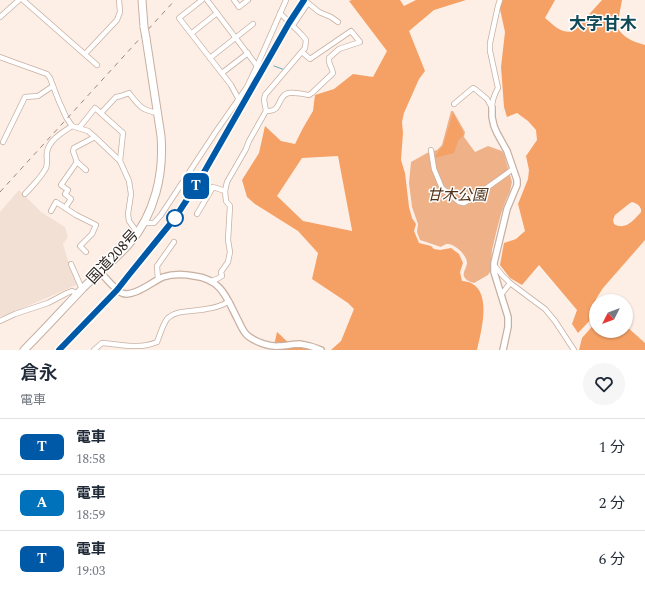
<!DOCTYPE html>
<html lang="ja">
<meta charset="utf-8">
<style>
:root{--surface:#fff;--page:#f6f6f7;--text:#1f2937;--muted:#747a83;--line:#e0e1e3}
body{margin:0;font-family:Spectral,"Noto Sans JP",serif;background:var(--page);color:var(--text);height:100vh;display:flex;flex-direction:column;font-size:15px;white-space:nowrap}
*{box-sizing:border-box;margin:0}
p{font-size:13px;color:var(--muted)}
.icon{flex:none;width:22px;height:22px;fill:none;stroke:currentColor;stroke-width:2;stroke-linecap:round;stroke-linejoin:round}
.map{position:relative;height:350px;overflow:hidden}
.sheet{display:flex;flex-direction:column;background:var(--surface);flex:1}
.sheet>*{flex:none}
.badge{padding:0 8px;border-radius:6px;font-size:14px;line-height:26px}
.needle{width:26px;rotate:228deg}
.buttons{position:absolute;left:589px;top:294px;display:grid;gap:8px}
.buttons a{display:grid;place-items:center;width:44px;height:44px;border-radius:50%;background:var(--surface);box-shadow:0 1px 3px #0004;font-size:20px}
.map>.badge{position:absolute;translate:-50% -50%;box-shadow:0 0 0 2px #fff}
.round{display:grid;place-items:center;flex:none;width:42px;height:42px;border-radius:21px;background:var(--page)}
.summary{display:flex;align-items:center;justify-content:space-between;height:68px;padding:0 20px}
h1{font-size:19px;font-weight:600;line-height:30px}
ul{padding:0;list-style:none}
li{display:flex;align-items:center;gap:12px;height:56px;padding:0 20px;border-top:1px solid var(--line)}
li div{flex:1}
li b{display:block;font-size:15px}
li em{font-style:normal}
li .badge{min-width:44px;font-weight:700;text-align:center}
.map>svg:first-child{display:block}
.built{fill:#f3e0d4}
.green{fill:#eeb188}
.forest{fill:#f5a064;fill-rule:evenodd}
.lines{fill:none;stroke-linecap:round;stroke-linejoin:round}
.stream{stroke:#64a7b9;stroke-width:1}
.minor-casing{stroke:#c7b0a2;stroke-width:6}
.tertiary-casing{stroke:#c7b0a2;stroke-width:8}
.trunk-casing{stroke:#c7b0a2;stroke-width:9}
.minor{stroke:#fff;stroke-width:4.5}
.tertiary{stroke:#fff;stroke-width:5.5}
.trunk{stroke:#fff;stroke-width:7}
.rail{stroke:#958982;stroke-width:1;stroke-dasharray:5 5;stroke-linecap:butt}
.trunk-bridge-casing{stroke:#c7b0a2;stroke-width:9;stroke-linecap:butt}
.trunk-bridge{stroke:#fff;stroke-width:7}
.line-casing{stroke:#fff;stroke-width:9}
.line{stroke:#0059a6;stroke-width:6}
.stop-dot{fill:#fff;stroke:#0059a6;stroke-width:2}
.labels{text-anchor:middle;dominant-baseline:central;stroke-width:3;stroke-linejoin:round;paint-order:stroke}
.park-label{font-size:15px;font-style:italic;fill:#533118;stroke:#fff}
.street-label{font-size:15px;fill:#2e251f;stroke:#fff}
.quarter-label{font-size:17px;font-weight:bold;fill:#124957;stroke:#fff}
</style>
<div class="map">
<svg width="645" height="350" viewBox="0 0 645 350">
<rect width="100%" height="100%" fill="#feefe6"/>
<path class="built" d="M19,190l22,22 24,15 3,10 -5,7 6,20 10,20 -77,33 -2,-1v-104z"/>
<path class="green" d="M451,111h2l12,21 -1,5 11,15 13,-6 14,5 2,3 8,28 -2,9 -4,9 -5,14 -5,19 -4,17 -2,22 -2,3 -14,8c-3,-1 -7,-2 -9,-5 -4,-5 2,-10 2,-15 0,-8 -13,-20 -20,-19 -1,0 -5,2 -6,3l-21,-7 -3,-8 1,-8 -6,-17 -3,-24 2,-21 16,-9 10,-3 5,-5z"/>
<g class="forest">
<path d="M352,0h48l4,6 12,-6h50l-32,10 -25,21 16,40 -6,8 -15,34 -2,9 1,11 -2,27 4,13 4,34 3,11 4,6 -2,7 5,12 12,3 3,3 6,1 11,-2 8,6 4,9 -3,9 2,9c3,0 7,1 9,2 21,10 10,49 6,67h-146l10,-9 13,-32 -6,-6 -36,-24 6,-26 -20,-22 -43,-27 -8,-7 -5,-17 17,-27 6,-27 16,15 14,3 8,-16 10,-17 2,-16 19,-6 19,-15 20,3 14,-26 -38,-50zM338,156l14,74v1l-49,-10 -26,-25 25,-38z"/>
<path d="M498,0h57l-10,18c9,7 17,18 30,12l27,-30h20l-5,27c6,11 17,15 28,18v195l-42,48 -7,11v15l-18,19 -6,-9 5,-14 -38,-45 -17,20 -12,-7 -10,-13 4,-22 12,-4 9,-8 -7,-27 10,-25 1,-9 -3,-14 11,-16 -1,-10 -8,-9 -11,-8 -10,4 -3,-10 -3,-40 4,-35zM632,202c5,1 10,5 9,10 -7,8 -16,19 -27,12l-1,-4 2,-5 15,-12z"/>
<path d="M453,113l11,21 -6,7 -4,12 -20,5 4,-6 5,-6z"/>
<path d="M596,322v9h30v-5l19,17v7h-66l3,-12z"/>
<path d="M277,332c5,4 8,8 12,11 10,6 24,6 35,7h-51z"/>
</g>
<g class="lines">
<path class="stream" d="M274,66l11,4"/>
<defs>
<g id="minor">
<path d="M23,0l74,65"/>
<path d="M202,0l-23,18 52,67 7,13"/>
<path d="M207,0l50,66"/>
<path d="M234,0l5,7 9,-7"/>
<path d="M0,17l19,-17"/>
<path d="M293,25l15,-22 11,9 12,5 7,5"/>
<path d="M192,33l25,-20"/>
<path d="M85,54l32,-34 3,-8 -1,-12"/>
<path d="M0,57l19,7 28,10 3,4 8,21 8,18 6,9 16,5 10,9 22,21 9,20 2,13 -3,20 1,7 8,11"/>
<path d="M210,58l43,-34"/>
<path d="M222,73l26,-20"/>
<path d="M454,104l19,-16 2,1 12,10 4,7"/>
<path d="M492,108c0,-8 2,-13 6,-20l-8,-37v-8l8,-37 2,-6"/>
<path d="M266,111c3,0 7,0 9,-2 5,-3 5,-15 14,-16 6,-1 14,1 20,2l3,-2 21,-20c-1,-6 -5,-9 -4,-15l10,-9 21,-7 -9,-11 -41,28 -8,-7"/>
<path d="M101,113l15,-16 5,-1 8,-3c10,13 12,17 29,20"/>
<path d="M79,128l16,-20 28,25 -3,28"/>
<path d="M3,142l22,-45 13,-1 15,-10"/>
<path d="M431,150l3,19 8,19 17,14 5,1 7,-4 42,-30"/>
<path d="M86,170l-9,-8 -4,-11 1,-3 21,-11"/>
<path d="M25,194c7,-8 16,-16 21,-26 2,-5 0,-11 1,-16 2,-12 16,-20 25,-26"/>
<path d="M65,208l6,-9 -6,-5 3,-4 -7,-5 16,-23"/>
<path d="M51,211l5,-9 20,13 20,10 -4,9 -12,12 6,6"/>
<path d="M197,214l16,-27 12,4"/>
<path d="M144,223h10l7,-8 54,-82 32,-46 10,-21 29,-66"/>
<path d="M71,264l11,25"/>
<path d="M494,265l8,10 8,8 35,26 10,12 19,29"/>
<path d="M158,279l-1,-13 17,-24"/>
<path d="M211,281l6,-2 5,-3 -1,-4 7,-10 2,-10 -2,-12 2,-34 -4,-5 -1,-10 2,-9 19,-33 3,-8 17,-30 -2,-11 1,-5 40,-47 1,-8 -4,-5 -22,-22"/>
<path d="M501,295l9,-12"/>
<path d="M0,321l15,-7 33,-11 19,-10 5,-2 6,3"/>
<path d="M94,350l8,-7c18,1 37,7 55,-1 3,-7 5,-16 10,-23 9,-10 27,-7 39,-10 8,-1 16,-3 23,-8"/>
</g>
<g id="tertiary">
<path d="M492,108v9l2,9 3,7 10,18 10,29v5l-10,24 -13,54v9l14,45v10l-5,23"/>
<path d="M100,272c5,5 16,19 22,21 11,5 31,-12 41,-16 9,-3 21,-3 31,-1 28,3 33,23 44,44 3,6 5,12 10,16 8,6 21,11 31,10 7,0 14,-2 21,-2 7,1 14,3 21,6"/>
</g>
<g id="trunk">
<path d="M142,0l2,27"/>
<path d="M24,350c20,-20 39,-41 59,-62 15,-15 32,-28 46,-44 26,-30 35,-70 32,-108l-15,-98"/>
</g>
</defs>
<use href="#minor" class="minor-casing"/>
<use href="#tertiary" class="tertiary-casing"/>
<use href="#trunk" class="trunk-casing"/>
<use href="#minor" class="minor"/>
<use href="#tertiary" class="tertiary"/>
<use href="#trunk" class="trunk"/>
<g class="rail">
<path d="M0,192l175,-192"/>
<path d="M59,350l58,-60 11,-14 47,-58 24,-37 90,-158 15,-23"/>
</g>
<defs>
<path id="trunk-bridge" d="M144,27l2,11"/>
</defs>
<use href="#trunk-bridge" class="trunk-bridge-casing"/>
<use href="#trunk-bridge" class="trunk-bridge"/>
</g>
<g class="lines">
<defs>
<path id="line" d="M59,350l58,-60 11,-14 47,-58 24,-37 90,-158 15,-23"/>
</defs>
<use href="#line" class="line-casing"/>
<use href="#line" class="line"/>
</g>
<circle class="stop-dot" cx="175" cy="218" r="8"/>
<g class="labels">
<g class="park-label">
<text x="457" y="195">甘木公園</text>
</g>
<g class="street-label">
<text transform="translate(113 257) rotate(-47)">国道208号</text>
</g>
<g class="quarter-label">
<text x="603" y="24">大字甘木</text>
</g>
</g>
</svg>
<div class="buttons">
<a><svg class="needle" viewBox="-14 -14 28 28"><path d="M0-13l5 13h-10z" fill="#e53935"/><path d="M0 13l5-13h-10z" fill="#747a83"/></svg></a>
</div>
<b class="badge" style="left:196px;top:186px;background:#0059a6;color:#fff">T</b>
</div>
<section class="sheet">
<div class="summary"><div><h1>倉永</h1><p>電車</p></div><a class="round"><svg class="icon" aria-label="heart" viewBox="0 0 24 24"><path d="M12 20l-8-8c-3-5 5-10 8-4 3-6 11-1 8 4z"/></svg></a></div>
<ul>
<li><span class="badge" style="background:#0059a6;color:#fff">T</span><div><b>電車</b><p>18:58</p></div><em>1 分</em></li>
<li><span class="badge" style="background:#0072bc;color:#fff">A</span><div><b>電車</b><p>18:59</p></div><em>2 分</em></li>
<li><span class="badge" style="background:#0059a6;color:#fff">T</span><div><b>電車</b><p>19:03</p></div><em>6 分</em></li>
</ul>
</section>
